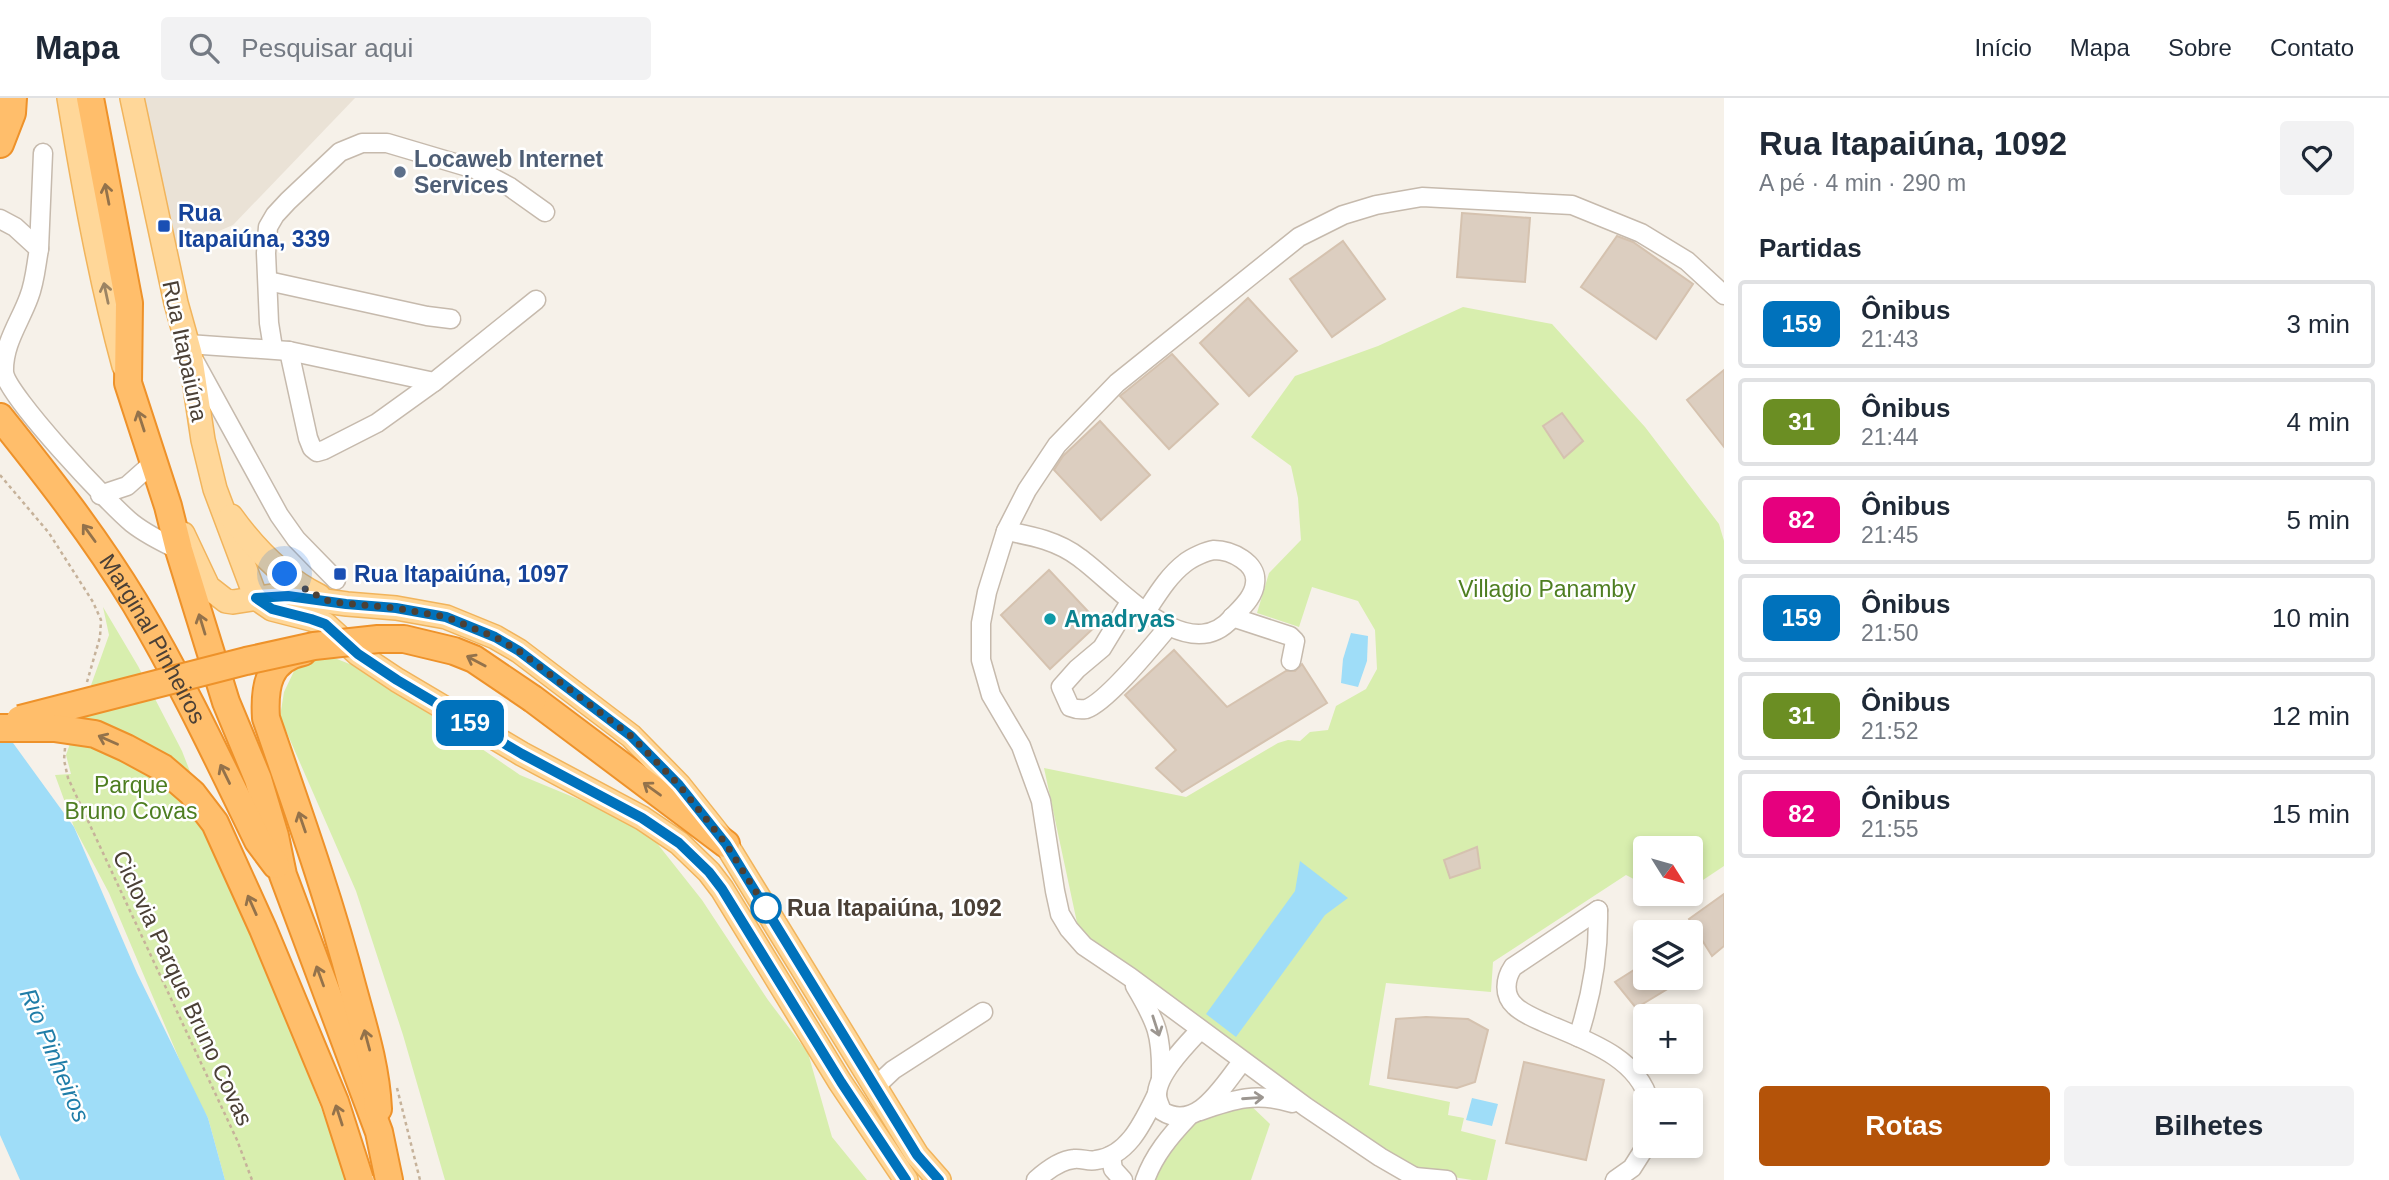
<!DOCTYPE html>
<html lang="pt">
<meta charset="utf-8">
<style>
:root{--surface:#fff;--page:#f2f2f3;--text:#1f2937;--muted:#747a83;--line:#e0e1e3;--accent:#b45309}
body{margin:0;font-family:Arial,sans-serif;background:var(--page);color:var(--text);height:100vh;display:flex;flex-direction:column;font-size:26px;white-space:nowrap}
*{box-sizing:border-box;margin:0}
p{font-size:23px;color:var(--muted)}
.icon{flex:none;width:38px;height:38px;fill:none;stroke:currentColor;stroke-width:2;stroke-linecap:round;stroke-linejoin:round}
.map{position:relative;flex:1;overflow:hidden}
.panel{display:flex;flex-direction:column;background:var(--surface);width:665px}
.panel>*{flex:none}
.badge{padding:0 14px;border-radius:10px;font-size:24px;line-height:46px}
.needle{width:46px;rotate:127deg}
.controls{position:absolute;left:1633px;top:738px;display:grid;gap:14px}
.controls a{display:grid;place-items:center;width:70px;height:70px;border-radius:7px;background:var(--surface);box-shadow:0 4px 10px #0003;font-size:35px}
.you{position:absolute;width:35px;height:35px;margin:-18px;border:5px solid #fff;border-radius:50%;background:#1a73e8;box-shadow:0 0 0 10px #1a73e833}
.map>.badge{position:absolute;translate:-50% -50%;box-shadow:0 0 0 4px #fff}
h2{padding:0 35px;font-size:26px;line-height:63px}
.round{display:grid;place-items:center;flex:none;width:74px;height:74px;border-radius:7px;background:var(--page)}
.overview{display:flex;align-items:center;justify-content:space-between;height:119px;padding:0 35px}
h1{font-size:33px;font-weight:600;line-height:52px}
.button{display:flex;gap:14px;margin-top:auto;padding:14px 35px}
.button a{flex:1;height:80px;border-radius:7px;background:var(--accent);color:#fff;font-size:28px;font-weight:600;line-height:80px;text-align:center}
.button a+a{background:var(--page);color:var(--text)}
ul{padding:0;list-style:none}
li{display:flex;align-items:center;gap:21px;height:88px;margin:0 14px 10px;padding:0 21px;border:4px solid var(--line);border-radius:7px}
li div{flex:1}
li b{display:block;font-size:26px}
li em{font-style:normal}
li .badge{min-width:77px;font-weight:700;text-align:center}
header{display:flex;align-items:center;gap:42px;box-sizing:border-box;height:98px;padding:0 35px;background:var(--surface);border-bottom:2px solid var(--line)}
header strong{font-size:33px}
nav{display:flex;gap:38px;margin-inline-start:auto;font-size:24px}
.search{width:490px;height:63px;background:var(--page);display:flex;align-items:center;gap:18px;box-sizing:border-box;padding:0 24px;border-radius:7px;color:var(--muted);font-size:26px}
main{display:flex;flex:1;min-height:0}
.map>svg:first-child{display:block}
.residential{fill:#eae2d6}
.green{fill:#d8eeae}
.water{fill:#9fddf8}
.building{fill:#dccec0;stroke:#d5c2af;stroke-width:2}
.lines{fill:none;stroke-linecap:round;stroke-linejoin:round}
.minor-casing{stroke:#c6baad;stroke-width:21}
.major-casing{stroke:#f1b45c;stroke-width:26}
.highway-casing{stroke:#ee922a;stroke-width:30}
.path{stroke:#c6b29a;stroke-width:2.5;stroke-dasharray:3.5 3.5;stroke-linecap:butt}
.minor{stroke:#fff;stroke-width:18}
.major{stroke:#ffd799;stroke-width:23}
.highway{stroke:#ffbe6b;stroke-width:26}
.highway-bridge-casing{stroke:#ee922a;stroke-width:30;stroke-linecap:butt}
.highway-bridge{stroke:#ffbe6b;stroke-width:26}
.oneway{stroke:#93724b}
.oneway2{stroke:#9c8463}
.oneway3{stroke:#9c9690}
.line-casing{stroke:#fff;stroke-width:16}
.line{stroke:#0072bc;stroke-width:10}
.walk{stroke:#4b4036;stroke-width:7;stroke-dasharray:0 12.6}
.service-dot{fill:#5c6f8a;stroke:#fff;stroke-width:2.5}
.transit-dot{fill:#1a4fb4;stroke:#fff;stroke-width:2.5}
.culture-dot{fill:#0f9aa8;stroke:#fff;stroke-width:2.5}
.stop-dot{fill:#fff;stroke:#0072bc;stroke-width:3.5}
.labels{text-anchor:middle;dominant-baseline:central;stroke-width:5;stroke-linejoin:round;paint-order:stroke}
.service-label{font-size:23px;font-weight:bold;fill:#4e5e75;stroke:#fff;text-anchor:start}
.transit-label{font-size:23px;font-weight:bold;fill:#164399;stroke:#fff;text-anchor:start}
.street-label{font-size:23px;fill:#4b4036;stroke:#fff}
.park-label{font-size:23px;fill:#4e7e21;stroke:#fff}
.culture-label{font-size:23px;font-weight:bold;fill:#0d838f;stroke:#fff;text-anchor:start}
.stop-label{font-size:23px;font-weight:bold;fill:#4b4036;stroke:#fff;text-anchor:start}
.water-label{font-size:24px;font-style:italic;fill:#1f7da8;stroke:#fff}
</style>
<header>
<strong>Mapa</strong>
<div class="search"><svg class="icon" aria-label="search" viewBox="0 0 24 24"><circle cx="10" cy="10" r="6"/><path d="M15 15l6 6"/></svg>Pesquisar aqui</div>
<nav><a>Início</a><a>Mapa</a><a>Sobre</a><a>Contato</a></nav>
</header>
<main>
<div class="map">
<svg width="1724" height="1082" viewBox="0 0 1724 1082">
<rect width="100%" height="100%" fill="#f6f1e9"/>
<path class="residential" d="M138,0h217l-122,127 -63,27z"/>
<g class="green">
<path d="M1463,209l89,17 93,103 74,97 5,17v325l-33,22 -1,-39h-45v36l-19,-10 -133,87 -2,30 -105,-9 -17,102 81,17 -2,13 16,3 -3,13 35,9 -9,40h-15l-57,-9 -107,-70 -229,-169 -35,-164 142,29 92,-54 10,-3 12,1 10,-9 18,-2 8,-24 30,-17 11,-20 -2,-39 -17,-29 -46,-14 -13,40 -42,-14 12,-40 32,-33 -3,-42 -7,-32 -40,-29 44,-61 83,-30z"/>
<path d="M103,509l35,59 44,85 167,429h-124l-17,-62 -17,-31 -82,-194 -35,-66 -19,-52 16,-1 -5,-19 43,-120z"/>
<path d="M317,561h20l15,6 95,60 73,50 94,39 42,28 46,58 66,100 40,53 24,84 35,43h-422l-42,-145 -47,-144 -76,-174 4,-25 11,-23z"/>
<path d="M1247,1004l23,22 -19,56h-101l41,-60z"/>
</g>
<g class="water">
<path d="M1351,535l17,3 -1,25 -9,26 -17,-4 2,-24z"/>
<path d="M0,627l74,102 63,146 71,145 17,62h-205l-20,-45z"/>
<path d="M1300,763l48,37 -23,17 -89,122 -30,-23 89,-123z"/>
<path d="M1472,1000l26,6 -6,22 -26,-6z"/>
</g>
<g class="building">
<path d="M1462,115l68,5 -5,64 -68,-5z"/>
<path d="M1617,138l16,6 60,42 -37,55 -75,-52z"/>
<path d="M1343,143l42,58 -53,38 -42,-58z"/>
<path d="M1248,200l49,53 -48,45 -49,-53z"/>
<path d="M1172,256l46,50 -49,45 -49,-53z"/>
<path d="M1724,272v77l-37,-47z"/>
<path d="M1562,315l21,28 -19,17 -21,-32z"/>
<path d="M1100,323l50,54 -49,45 -47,-50 9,-14z"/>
<path d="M1049,472l50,53 -49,46 -49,-54z"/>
<path d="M1174,552l53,57 59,-36h9l7,-7 25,39 -145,89 -26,-24 20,-18 -51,-55z"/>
<path d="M1477,749l3,21 -30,10 -6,-18z"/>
<path d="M1724,796v52l-12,10 -23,-37z"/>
<path d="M1645,865v15h29l-5,10 -33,20 -21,-26z"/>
<path d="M1426,919l42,2 20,11 -13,52 -18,6 -69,-10 8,-59z"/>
<path d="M1524,964l80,18 -18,80 -80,-17z"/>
</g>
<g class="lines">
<defs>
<g id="minor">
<path d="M0,121l15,8 24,22c-3,16 -4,33 -10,48 -9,25 -26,47 -25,75 2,23 106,133 128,151 14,11 30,19 47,27"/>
<path d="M39,151l4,-96"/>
<path d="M268,183l159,35 24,3"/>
<path d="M188,246l101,7 145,31 102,-82"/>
<path d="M273,250l-4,-25 -3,-70 2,-26 7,-12 13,-14 52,-49 22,-9h25l91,27 32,17 35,25"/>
<path d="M289,253l19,87 4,10 5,4 7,-2 53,-27 57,-41"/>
<path d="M195,264l84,153 17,24 40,41"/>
<path d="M100,397l27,-9 27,-24"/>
<path d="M1006,433c27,5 52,10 74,27 36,26 107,111 152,60 9,-10 22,-21 23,-35 3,-20 -24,-33 -41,-33 -8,1 -23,8 -29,13 -17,13 -28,32 -40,50"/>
<path d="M1130,504l-28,46 -25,21 -16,18 9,20c5,2 10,3 16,2 21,-7 67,-64 83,-83"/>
<path d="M1232,519l58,19 5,5 -4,20"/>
<path d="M1598,812l-85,57c-8,12 -10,28 2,39 7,7 19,12 28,16 38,17 94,33 106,79"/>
<path d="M1135,888c22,37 27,49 26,92"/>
<path d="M1200,932c-13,14 -43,44 -43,65 0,5 3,11 5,16 35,22 61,-26 80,-49"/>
<path d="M1578,939c14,-42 21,-82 20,-127"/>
<path d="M875,989l18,-17 90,-58"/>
<path d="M1200,1013c34,-12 57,-19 92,-8"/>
<path d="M1111,1058l2,13 10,11"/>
<path d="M1415,1079l32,3"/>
<path d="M1036,1082c10,-9 25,-20 38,-21 8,-1 15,3 22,1 33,-4 48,-40 61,-66"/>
<path d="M1145,1082c9,-25 25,-44 43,-63"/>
<path d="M1420,1082l-40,-23 -74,-50 -176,-130 -46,-31 -15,-17 -9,-15 -5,-23 -14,-90 -20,-55 -30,-51 -10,-35v-37l6,-31 19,-61 21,-41 30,-45 60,-62 182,-146 44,-22 33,-10 46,-8 150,8 69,28 46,28 37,34"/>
<path d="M1615,1082l17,-12 14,-22"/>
</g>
<g id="major">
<path d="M69,0c15,90 31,180 55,268"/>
<path d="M132,0l44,205 14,50 13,87 12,49 41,109 16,11 39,10 14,5 33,30 39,26 125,74 120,64 37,25 30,29 13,17 118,193 66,98"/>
<path d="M231,418c23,32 52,62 88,80"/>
<path d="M183,436l25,53 18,14 7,1 39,-6h16l59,8 49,4 50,9 49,20 24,14 112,85 48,49 47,59 191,311 22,25"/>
</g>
<g id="highway">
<path d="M90,0l39,205 -1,80 40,123 11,44 47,152 32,77 17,57 8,39 96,257 10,48"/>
<path d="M0,46l12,-31 1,-15"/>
<path id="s1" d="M0,319c48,60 95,120 135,186 46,77 84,158 123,238l18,24"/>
<path d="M303,554c-35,7 -39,35 -37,66 31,90 63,179 87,271 11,40 23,78 25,120"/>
<path d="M533,601l193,145"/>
</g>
</defs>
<use href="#minor" class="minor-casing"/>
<use href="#major" class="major-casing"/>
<use href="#highway" class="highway-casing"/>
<g class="path">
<path d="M0,377l49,58 44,69 8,18 -1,17 -13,45"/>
<path d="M65,650l-1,12 4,18 169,362 15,40"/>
<path d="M397,990l23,92"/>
</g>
<use href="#minor" class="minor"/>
<use href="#major" class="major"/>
<use href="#highway" class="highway"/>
<defs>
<g id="highway-bridge">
<path d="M20,621l226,-58 68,-15 64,-7h26l50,12 20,8 59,40"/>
<path d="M0,630h54l41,6 31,14 37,20 29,25 23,30 48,106 72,173 25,78"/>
</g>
</defs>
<use href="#highway-bridge" class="highway-bridge-casing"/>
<use href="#highway-bridge" class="highway-bridge"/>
</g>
<defs><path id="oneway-shaft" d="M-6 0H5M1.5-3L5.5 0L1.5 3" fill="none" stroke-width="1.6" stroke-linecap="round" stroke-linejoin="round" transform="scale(1.75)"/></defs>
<g class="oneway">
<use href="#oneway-shaft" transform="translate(107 96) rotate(-101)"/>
<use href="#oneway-shaft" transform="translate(141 323) rotate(-108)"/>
<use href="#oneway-shaft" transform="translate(89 435) rotate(-126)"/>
<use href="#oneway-shaft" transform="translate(202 526) rotate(-107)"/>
<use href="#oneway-shaft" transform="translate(476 563) rotate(-152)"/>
<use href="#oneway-shaft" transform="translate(108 642) rotate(-156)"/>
<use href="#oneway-shaft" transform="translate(225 676) rotate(-116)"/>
<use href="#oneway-shaft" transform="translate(652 691) rotate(-144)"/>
<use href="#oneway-shaft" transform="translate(302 724) rotate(-109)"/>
<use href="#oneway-shaft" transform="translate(252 807) rotate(-114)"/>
<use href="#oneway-shaft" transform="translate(320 878) rotate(-110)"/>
<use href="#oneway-shaft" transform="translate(367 942) rotate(-105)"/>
<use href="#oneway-shaft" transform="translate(339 1017) rotate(-108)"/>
</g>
<use class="oneway2" href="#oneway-shaft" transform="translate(106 195) rotate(-102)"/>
<g class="oneway3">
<use href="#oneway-shaft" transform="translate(1156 928) rotate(72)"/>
<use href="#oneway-shaft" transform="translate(1253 1000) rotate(-4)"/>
</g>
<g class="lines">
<defs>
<path id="line" d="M906,1082l-65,-98 -119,-193 -13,-17 -30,-29 -37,-25 -120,-64 -125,-74 -39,-26 -33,-30 -14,-5 -39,-10 -16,-11 32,-2 58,8 50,4 50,9 49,20 24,14 112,85 48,49 47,59 191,311 22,25"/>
</defs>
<use href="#line" class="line-casing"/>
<use href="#line" class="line"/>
<path class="walk" d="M285,476l23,17 23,11 65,6 50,9 49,20 24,14 112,85 48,49 47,59 42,67 -2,-3"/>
</g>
<circle class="service-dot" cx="400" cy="74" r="7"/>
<g class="transit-dot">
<rect x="157" y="121" width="14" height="14" rx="3.5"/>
<rect x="333" y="469" width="14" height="14" rx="3.5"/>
</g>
<circle class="culture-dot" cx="1050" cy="521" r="7"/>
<circle class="stop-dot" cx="766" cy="810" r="14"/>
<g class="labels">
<g class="service-label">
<text x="414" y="61">Locaweb Internet<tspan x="414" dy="26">Services</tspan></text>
</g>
<g class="transit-label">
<text x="178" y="115">Rua<tspan x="178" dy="26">Itapaiúna, 339</tspan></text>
<text x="354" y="476">Rua Itapaiúna, 1097</text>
</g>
<g class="street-label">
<text transform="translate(185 253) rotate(78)">Rua Itapaiúna</text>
<text stroke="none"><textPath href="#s1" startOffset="270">Marginal Pinheiros</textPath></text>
<text transform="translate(183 890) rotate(65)">Ciclovia Parque Bruno Covas</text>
</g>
<g class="park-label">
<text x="1547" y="491">Villagio Panamby</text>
<text x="131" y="687">Parque<tspan x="131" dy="26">Bruno Covas</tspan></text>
</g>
<g class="culture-label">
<text x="1064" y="521">Amadryas</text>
</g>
<g class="stop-label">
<text x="787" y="810">Rua Itapaiúna, 1092</text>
</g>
<g class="water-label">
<text transform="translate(55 957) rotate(67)">Rio Pinheiros</text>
</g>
</g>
</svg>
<div class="controls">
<a><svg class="needle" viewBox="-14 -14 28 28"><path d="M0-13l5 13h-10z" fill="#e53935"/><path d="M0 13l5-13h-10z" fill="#747a83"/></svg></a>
<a><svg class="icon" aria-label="layers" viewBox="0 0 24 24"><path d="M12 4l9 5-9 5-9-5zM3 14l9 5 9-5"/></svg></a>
<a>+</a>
<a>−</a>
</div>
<div class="you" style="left:285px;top:476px"></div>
<b class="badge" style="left:470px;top:625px;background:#0072bc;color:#fff">159</b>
</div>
<section class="panel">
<div class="overview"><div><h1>Rua Itapaiúna, 1092</h1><p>A pé · 4 min · 290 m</p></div><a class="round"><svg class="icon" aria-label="heart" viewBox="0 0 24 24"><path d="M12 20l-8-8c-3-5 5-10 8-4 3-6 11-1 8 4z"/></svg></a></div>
<h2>Partidas</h2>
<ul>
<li><span class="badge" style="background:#0072bc;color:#fff">159</span><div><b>Ônibus</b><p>21:43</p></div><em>3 min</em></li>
<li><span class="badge" style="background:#6b8e23;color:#fff">31</span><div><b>Ônibus</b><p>21:44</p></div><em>4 min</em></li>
<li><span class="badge" style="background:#e6007e;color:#fff">82</span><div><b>Ônibus</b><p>21:45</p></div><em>5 min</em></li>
<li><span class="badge" style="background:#0072bc;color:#fff">159</span><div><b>Ônibus</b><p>21:50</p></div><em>10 min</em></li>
<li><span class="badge" style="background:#6b8e23;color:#fff">31</span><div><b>Ônibus</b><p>21:52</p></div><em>12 min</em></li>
<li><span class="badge" style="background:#e6007e;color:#fff">82</span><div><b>Ônibus</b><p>21:55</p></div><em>15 min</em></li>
</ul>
<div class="button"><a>Rotas</a><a>Bilhetes</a></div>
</section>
</main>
